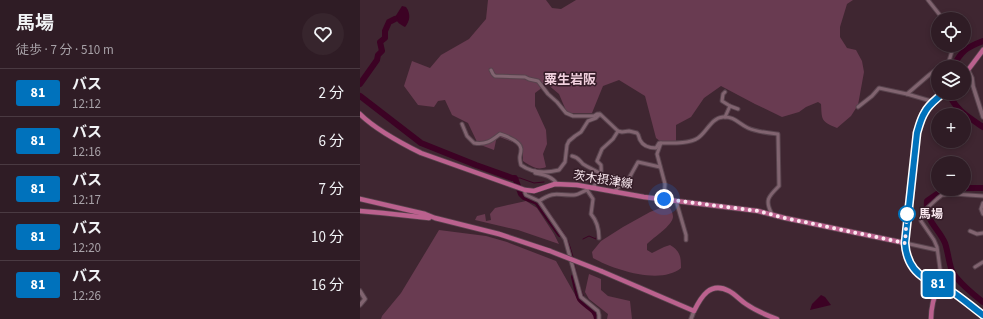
<!DOCTYPE html>
<html lang="ja">
<meta charset="utf-8">
<style>
:root{--surface:#2f1c25;--page:#37252d;--text:#f1f3f6;--muted:#a7a1a7;--line:#4a3a42}
body{margin:0;font-family:"Source Sans 3","Noto Sans JP",sans-serif;background:var(--page);color:var(--text);height:100vh;display:flex;flex-direction:column;font-size:15px;white-space:nowrap}
*{box-sizing:border-box;margin:0}
p{font-size:13px;color:var(--muted)}
.icon{flex:none;width:22px;height:22px;fill:none;stroke:currentColor;stroke-width:2;stroke-linecap:round;stroke-linejoin:round}
.map{position:relative;flex:1;overflow:hidden}
.details{display:flex;flex-direction:column;background:var(--surface);width:360px}
.details>*{flex:none}
.badge{padding:0 8px;border-radius:3px;font-size:14px;line-height:26px}
.tools{position:absolute;left:571px;top:12px;display:grid;gap:8px}
.tools a{display:grid;place-items:center;width:40px;height:40px;border-radius:50%;background:var(--surface);box-shadow:0 2px 6px #0003,0 0 0 1px var(--line);font-size:20px}
.you{position:absolute;width:20px;height:20px;margin:-10px;border:3px solid #fff;border-radius:50%;background:#1a73e8;box-shadow:0 0 0 6px #1a73e833}
.map>.badge{position:absolute;translate:-50% -50%;box-shadow:0 0 0 2px #fff}
.round{display:grid;place-items:center;flex:none;width:42px;height:42px;border-radius:21px;background:var(--page)}
.head{display:flex;align-items:center;justify-content:space-between;height:68px;padding:0 16px}
h1{font-size:19px;font-weight:700;line-height:30px}
ul{padding:0;list-style:none}
li{display:flex;align-items:center;gap:12px;height:48px;padding:0 16px;border-top:1px solid var(--line)}
li div{flex:1}
li b{display:block;font-size:15px}
li em{font-style:normal}
li .badge{min-width:44px;font-weight:700;text-align:center}
main{display:flex;flex:1;min-height:0}
.map>svg:first-child{display:block}
.green{fill:#693b51}
.water{fill:#3c0224}
.lines{fill:none;stroke-linecap:round;stroke-linejoin:round}
.stream{stroke:#3c0224;stroke-width:1}
.river{stroke:#3c0224;stroke-width:6}
.minor-casing{stroke:#58434d;stroke-width:5}
.tertiary-casing{stroke:#58434d;stroke-width:5.5}
.secondary-casing{stroke:#58434d;stroke-width:6}
.primary-casing{stroke:#58434d;stroke-width:6}
.minor{stroke:#816470;stroke-width:3}
.tertiary{stroke:#816470;stroke-width:3.5}
.secondary{stroke:#816470;stroke-width:4}
.primary{stroke:#bb618e;stroke-width:4.5}
.primary-bridge-casing{stroke:#58434d;stroke-width:6;stroke-linecap:butt}
.primary-bridge{stroke:#bb618e;stroke-width:4.5}
.line-casing{stroke:#fff;stroke-width:9}
.line{stroke:#0072bc;stroke-width:6}
.walk{stroke:#fae9f0;stroke-width:4;stroke-dasharray:0 7.2}
.stop-dot{fill:#fff;stroke:#0072bc;stroke-width:2}
.labels{text-anchor:middle;dominant-baseline:central;stroke-width:3;stroke-linejoin:round;paint-order:stroke}
.street-label{font-size:12px;fill:#fae9f0;stroke:#341c27}
.stop-label{font-size:12px;font-weight:bold;fill:#fae9f0;stroke:#341c27;text-anchor:start}
.neighbourhood-label{font-size:13px;font-weight:bold;fill:#f1d0de;stroke:#341c27}
</style>
<main>
<section class="details">
<div class="head"><div><h1>馬場</h1><p>徒歩 · 7 分 · 510 m</p></div><a class="round"><svg class="icon" aria-label="heart" viewBox="0 0 24 24"><path d="M12 20l-8-8c-3-5 5-10 8-4 3-6 11-1 8 4z"/></svg></a></div>
<ul>
<li><span class="badge" style="background:#0072bc;color:#fff">81</span><div><b>バス</b><p>12:12</p></div><em>2 分</em></li>
<li><span class="badge" style="background:#0072bc;color:#fff">81</span><div><b>バス</b><p>12:16</p></div><em>6 分</em></li>
<li><span class="badge" style="background:#0072bc;color:#fff">81</span><div><b>バス</b><p>12:17</p></div><em>7 分</em></li>
<li><span class="badge" style="background:#0072bc;color:#fff">81</span><div><b>バス</b><p>12:20</p></div><em>10 分</em></li>
<li><span class="badge" style="background:#0072bc;color:#fff">81</span><div><b>バス</b><p>12:26</p></div><em>16 分</em></li>
</ul>
</section>
<div class="map">
<svg width="623" height="319" viewBox="0 0 623 319">
<rect width="100%" height="100%" fill="#3f2631"/>
<g class="green">
<path d="M128,0h58l6,8 9,1 15,-9h277l-6,4 -7,23v10l7,11 9,2 6,11 2,11 -6,33 -7,11 -14,12c-16,-7 -15,-7 -16,-24l-3,-2 -12,5 -7,5 -17,5 -27,-13 -34,-18 -17,12 -13,19 -15,8v16l-15,1 -5,-4 -11,-42 -26,-16 -16,6 -11,27h-25l-8,-19 -12,-10 -12,9v13l11,24 1,14 -4,10 3,13c-9,4 -15,-1 -23,-6v-15l-26,-10 -3,14 -16,-6 -10,-21 -16,-8 -7,-15 -7,1 -4,6 -16,-2 -14,-19 8,-25 18,7 11,-13 28,-16 17,-20z"/>
<path d="M166,201l11,7 17,26 5,10 -41,-14 -43,-10 2,-4 8,-2 1,7 5,-1 -1,-6 5,-6z"/>
<path d="M308,205c2,3 5,7 5,12 -1,9 -19,20 -26,27v6l5,3 12,-6 6,-2c10,6 11,11 11,23 -20,17 -67,2 -88,-10l-1,-6 9,-11 22,-14 27,-15z"/>
<path d="M79,230l47,6 21,6 49,19 22,39 14,11 4,8h-215l1,-3 19,-23z"/>
<path d="M229,274l12,5v11l7,6 22,5 2,18h-25l1,-5 -19,-15 -4,-7z"/>
</g>
<g class="water">
<path d="M42,6l4,1c5,7 4,14 -1,20 -4,-2 -9,-5 -10,-10z"/>
<path d="M461,295l4,2 6,8 -21,5 2,-6z"/>
</g>
<g class="lines">
<g class="stream">
<path d="M155,178h5l14,5 10,-1"/>
<path d="M215,187l9,2"/>
<path d="M184,205c3,3 5,8 8,11 3,7 9,12 13,19 4,7 6,15 8,22"/>
<path d="M223,239l6,-3 7,3 1,-6"/>
<path d="M214,262l4,18 6,18"/>
</g>
<g class="river">
<path d="M593,67c8,-16 14,-20 30,-26"/>
<path d="M0,84l17,-24 1,-5 4,-4 -2,-9 5,-4v-7l4,-9 6,-3"/>
<path d="M589,93c5,16 21,25 34,34"/>
<path d="M0,96l61,47 55,22 36,13h3l6,16 3,3 13,5 23,32"/>
<path d="M604,188h19"/>
<path d="M593,189l-13,3 -13,9c-2,21 11,26 18,42 3,9 4,20 7,28 4,9 23,25 31,31"/>
<path d="M214,277c2,7 3,16 6,22 6,8 16,9 17,20"/>
</g>
<defs>
<g id="minor">
<path d="M568,0l15,19"/>
<path d="M580,67l9,-6 3,-10 5,-6"/>
<path d="M131,70l2,4 2,2 30,1 4,2 9,2 10,13 9,8 9,11 7,3h21l3,-2h2"/>
<path d="M365,92l-2,2 -1,7 8,5 8,3"/>
<path d="M547,94l22,-19 9,-7"/>
<path d="M498,107l14,-11 7,-8 28,6 24,7 2,1"/>
<path d="M365,117l5,-11"/>
<path d="M102,124l5,12 7,7c12,2 17,-2 26,-9 6,2 21,7 21,15 0,8 -3,6 0,16 11,8 26,8 38,5l6,-8 2,-17 2,-4 6,-5 6,-4 7,-11 8,-3 4,-4 18,17 4,1 7,-1 8,2c2,2 2,5 3,7 3,6 10,8 16,8l3,-5h2"/>
<path d="M212,156c6,1 7,4 11,8 6,4 12,6 18,10"/>
<path d="M175,171v2c9,2 17,3 22,11"/>
<path d="M240,177c10,-2 15,-1 23,5"/>
<path d="M232,188c8,-8 10,-11 9,-23l-4,-4 5,-12 11,-10 5,-8"/>
<path d="M165,190v3l1,2 13,6 26,38 16,58 17,14 1,4v4"/>
<path d="M227,190l6,9 -2,15c6,7 8,15 8,24"/>
<path d="M254,192l9,-10 5,-2 10,-18 22,5"/>
<path d="M304,199l1,-15 -8,-30 4,-11c11,0 28,1 37,-5 9,-6 13,-20 25,-21 11,-1 16,7 25,11 9,4 21,5 30,6l1,52c-10,10 -15,14 -7,28"/>
<path d="M179,201c17,-11 18,-5 35,-6 5,0 9,-4 13,-5v-3"/>
<path d="M318,202l-1,2 9,31v5"/>
<path d="M623,203l-2,6 2,5"/>
<path d="M610,231l7,3 6,-1"/>
<path d="M545,243l32,7"/>
<path d="M615,267l8,-5"/>
<path d="M579,284l2,-8 -4,-29 -3,-7 -13,-19v-4l4,-7 12,-11 5,-4 12,-1 29,2"/>
</g>
<g id="tertiary">
<path d="M608,70l4,8 1,8 10,31"/>
<path d="M0,291l5,8 -5,6"/>
<path d="M331,319l3,-8"/>
</g>
<path id="secondary" d="M579,284l12,7 32,24"/>
<g id="primary">
<path d="M604,74l4,-4 15,-20"/>
<path d="M0,114c16,16 41,29 61,39l104,37 9,1 21,-7 22,1 67,12 114,14 27,7 120,25"/>
<path d="M0,199l65,15 10,4 64,16 51,17"/>
<path d="M0,211l23,2 46,5"/>
<path d="M241,271l93,40c7,-14 16,-30 35,-20 6,3 11,9 17,13 10,7 20,11 31,15"/>
<path d="M571,319c0,-13 3,-23 8,-35 -5,-2 -10,-3 -15,-6 -12,-8 -18,-21 -19,-35l12,-110c2,-7 4,-15 8,-21 4,-8 12,-13 18,-19"/>
</g>
</defs>
<use href="#minor" class="minor-casing"/>
<use href="#tertiary" class="tertiary-casing"/>
<use href="#secondary" class="secondary-casing"/>
<use href="#primary" class="primary-casing"/>
<use href="#minor" class="minor"/>
<use href="#tertiary" class="tertiary"/>
<use href="#secondary" class="secondary"/>
<use href="#primary" class="primary"/>
<defs>
<path id="primary-bridge" d="M190,251l51,20"/>
</defs>
<use href="#primary-bridge" class="primary-bridge-casing"/>
<use href="#primary-bridge" class="primary-bridge"/>
</g>
<g class="lines">
<defs>
<path id="line" d="M583,93c-6,6 -14,11 -18,19 -4,6 -6,14 -8,21l-12,110c1,14 7,28 21,36 8,4 17,7 25,12 11,7 21,16 32,24"/>
</defs>
<use href="#line" class="line-casing"/>
<use href="#line" class="line"/>
<path class="walk" d="M304,199l94,12 27,7 120,25 2,-29"/>
</g>
<circle class="stop-dot" cx="547" cy="214" r="8"/>
<g class="labels">
<g class="street-label">
<text transform="translate(243 180) rotate(9)">茨木摂津線</text>
</g>
<g class="stop-label">
<text x="559" y="214">馬場</text>
</g>
<g class="neighbourhood-label">
<text x="210" y="80">粟生岩阪</text>
</g>
</g>
</svg>
<div class="tools">
<a><svg class="icon" aria-label="locate" viewBox="0 0 24 24"><circle cx="12" cy="12" r="6"/><path d="M12 2v4M12 18v4M2 12h4M18 12h4"/></svg></a>
<a><svg class="icon" aria-label="layers" viewBox="0 0 24 24"><path d="M12 4l9 5-9 5-9-5zM3 14l9 5 9-5"/></svg></a>
<a>+</a>
<a>−</a>
</div>
<div class="you" style="left:304px;top:199px"></div>
<b class="badge" style="left:578px;top:284px;background:#0072bc;color:#fff">81</b>
</div>
</main>
